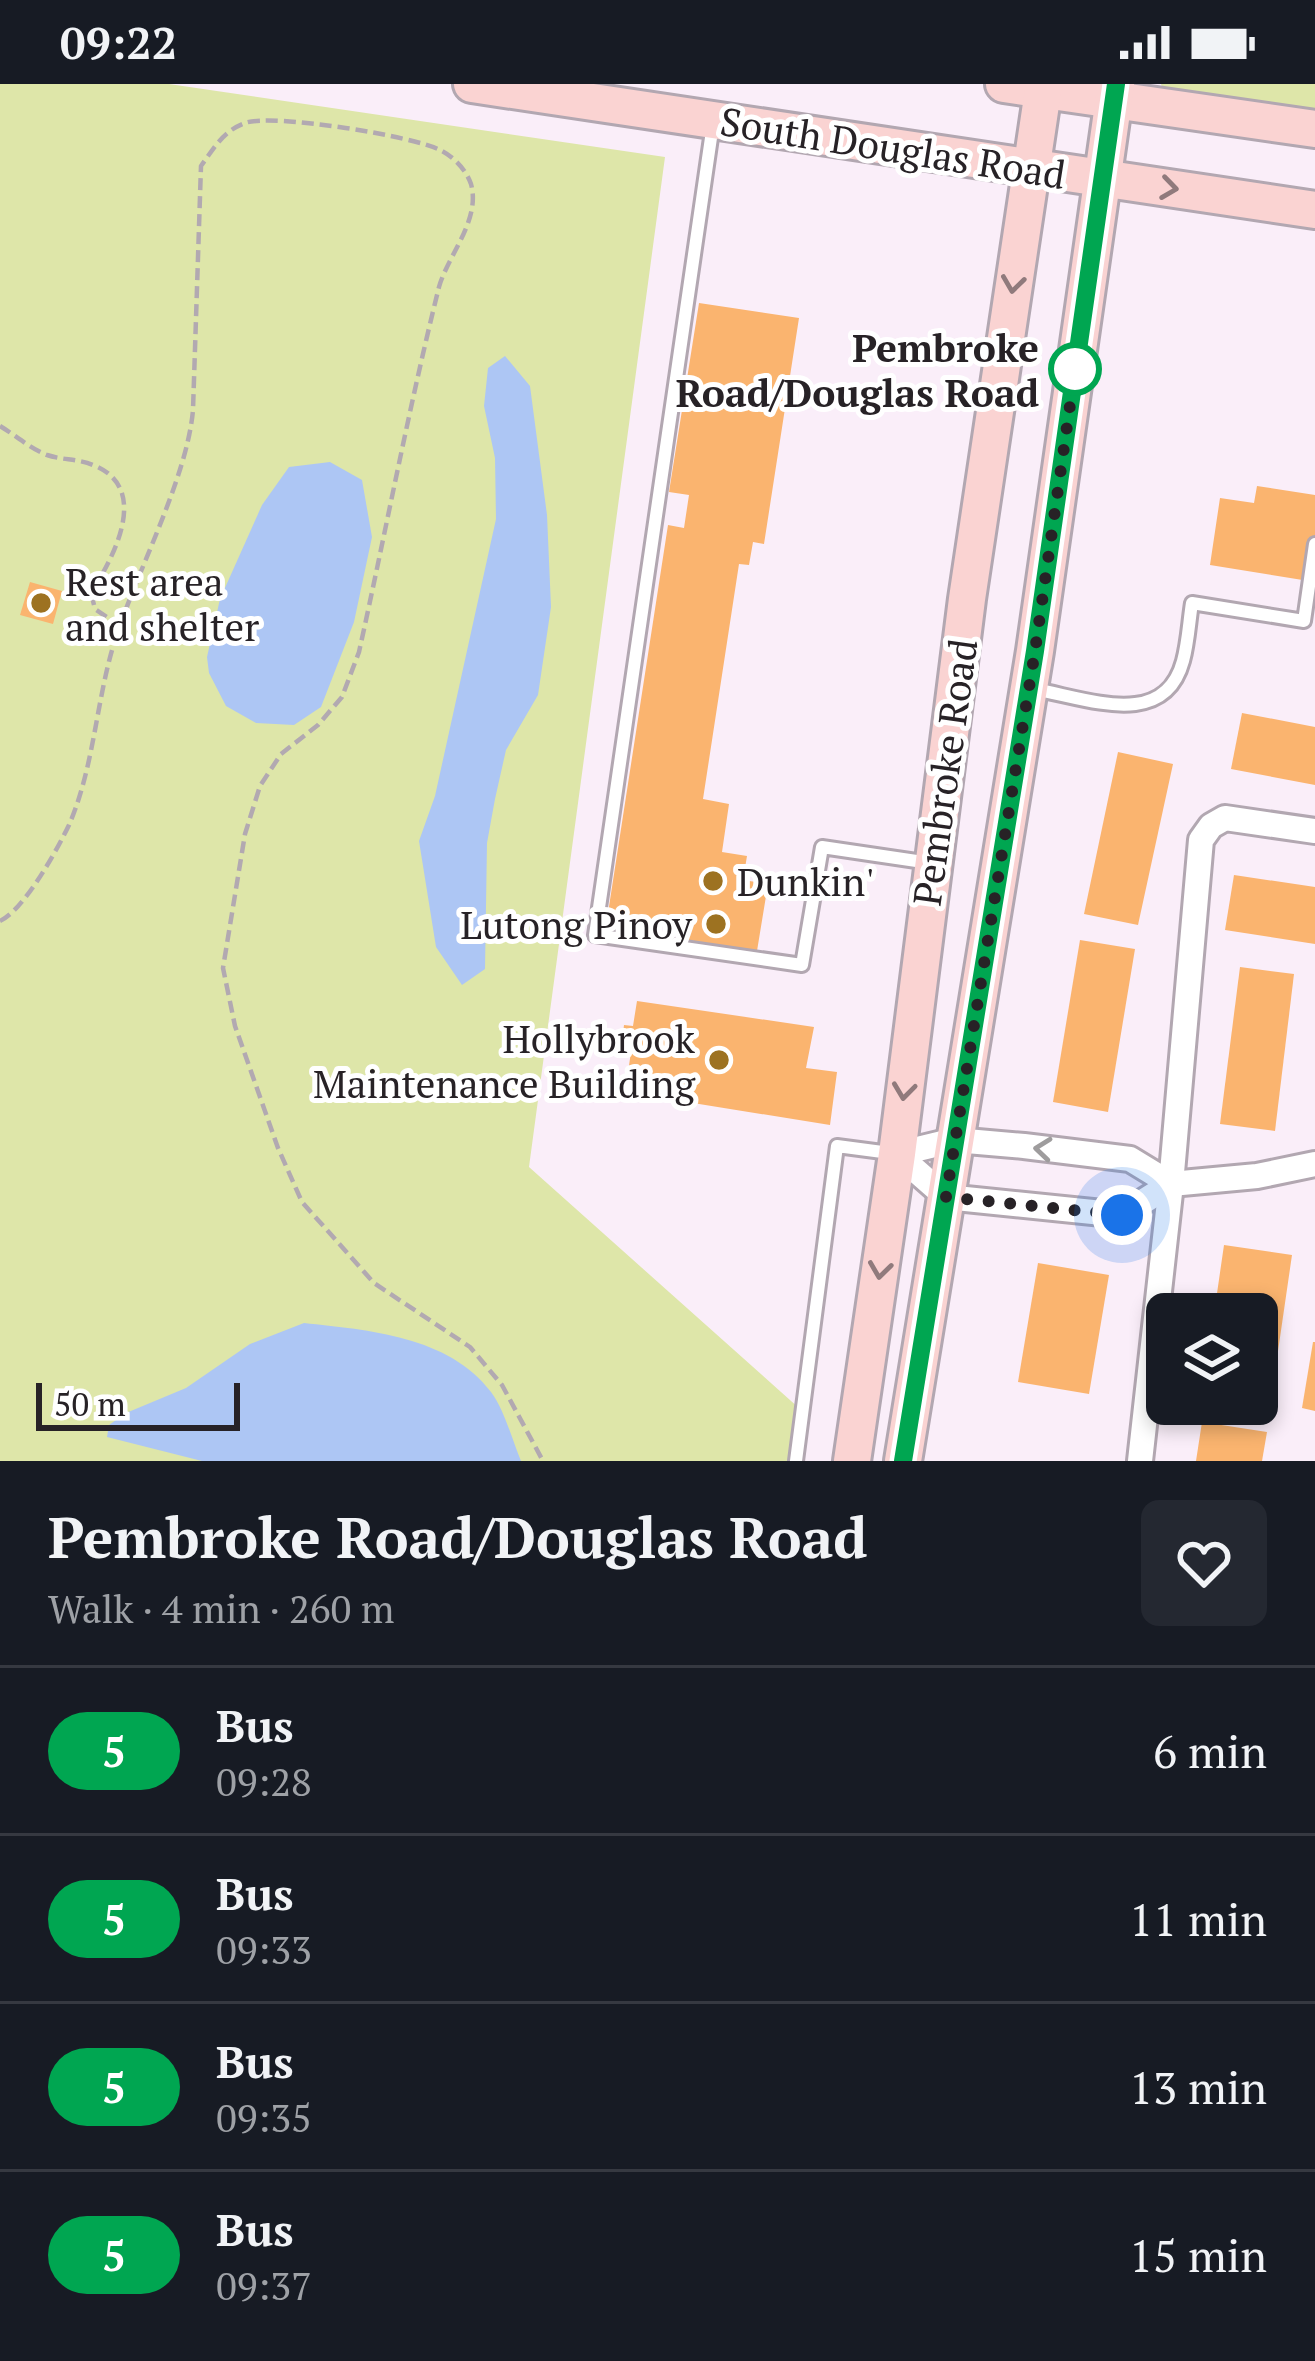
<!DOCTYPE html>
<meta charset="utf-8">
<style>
:root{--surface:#171b24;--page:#242831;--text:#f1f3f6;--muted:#9ea1a6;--line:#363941}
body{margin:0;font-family:"PT Serif",serif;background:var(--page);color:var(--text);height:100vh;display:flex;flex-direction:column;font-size:45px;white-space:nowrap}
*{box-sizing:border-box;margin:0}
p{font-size:39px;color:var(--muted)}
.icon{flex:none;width:66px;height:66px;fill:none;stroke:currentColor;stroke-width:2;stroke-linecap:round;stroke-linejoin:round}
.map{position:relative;height:1377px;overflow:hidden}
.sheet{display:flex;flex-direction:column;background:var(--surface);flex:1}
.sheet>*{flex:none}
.badge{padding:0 24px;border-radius:39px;font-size:42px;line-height:78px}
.tools{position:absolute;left:1146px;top:1209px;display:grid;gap:24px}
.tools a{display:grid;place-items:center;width:132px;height:132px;border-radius:18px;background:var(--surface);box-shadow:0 6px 18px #0003;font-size:60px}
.scale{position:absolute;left:36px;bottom:30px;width:204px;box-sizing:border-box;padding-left:12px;border:6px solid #272226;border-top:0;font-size:33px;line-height:42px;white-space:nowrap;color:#272226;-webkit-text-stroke:9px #fff;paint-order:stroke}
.you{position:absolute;width:60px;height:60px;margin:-30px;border:9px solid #fff;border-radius:50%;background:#1a73e8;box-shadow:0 0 0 18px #1a73e833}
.map>.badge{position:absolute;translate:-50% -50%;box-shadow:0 0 0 6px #fff}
.round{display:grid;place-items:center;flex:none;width:126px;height:126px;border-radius:18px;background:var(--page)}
.headline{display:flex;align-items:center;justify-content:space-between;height:204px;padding:0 48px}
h1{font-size:57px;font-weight:600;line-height:90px}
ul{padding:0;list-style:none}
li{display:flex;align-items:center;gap:36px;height:168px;padding:0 48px;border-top:3px solid var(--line)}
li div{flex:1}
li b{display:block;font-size:45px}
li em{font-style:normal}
li .badge{min-width:132px;font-weight:700;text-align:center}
.status{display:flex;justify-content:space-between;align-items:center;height:84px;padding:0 60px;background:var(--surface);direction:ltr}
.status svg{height:33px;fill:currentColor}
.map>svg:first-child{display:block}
.green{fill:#dee6a9}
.water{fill:#adc6f4}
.building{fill:#fab46f}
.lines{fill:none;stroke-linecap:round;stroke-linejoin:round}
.lane-casing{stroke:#b2a7b1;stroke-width:18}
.street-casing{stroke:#b2a7b1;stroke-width:30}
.secondary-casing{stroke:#b2a7b1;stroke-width:42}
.path{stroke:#b2a9b1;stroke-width:4.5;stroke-dasharray:12 6;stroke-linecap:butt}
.lane{stroke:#fff;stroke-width:12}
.street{stroke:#fff;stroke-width:24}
.secondary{stroke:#fad3d2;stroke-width:36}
.oneway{stroke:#907a7c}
.oneway2{stroke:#9e9c9d}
.line-casing{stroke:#fff;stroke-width:27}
.line{stroke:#00a651;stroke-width:18}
.walk{stroke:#272226;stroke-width:12;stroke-dasharray:0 21.6}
.stop-dot{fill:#fff;stroke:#00a651;stroke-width:6}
.poi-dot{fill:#9d7221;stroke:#fff;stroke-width:4.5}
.labels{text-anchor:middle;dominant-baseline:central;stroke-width:10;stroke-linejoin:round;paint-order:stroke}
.street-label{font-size:39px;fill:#272226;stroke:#fff}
.stop-label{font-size:39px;font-weight:bold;fill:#272226;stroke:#fff;text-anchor:end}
.poi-label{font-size:39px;fill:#272226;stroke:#fff;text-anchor:start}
</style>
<div class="status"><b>09:22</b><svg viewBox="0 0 49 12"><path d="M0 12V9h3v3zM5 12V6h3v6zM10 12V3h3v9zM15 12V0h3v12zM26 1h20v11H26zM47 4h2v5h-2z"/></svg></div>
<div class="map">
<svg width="1315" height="1377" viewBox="0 0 1315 1377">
<rect width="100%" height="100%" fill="#faeef9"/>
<g class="green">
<path d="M0,0h169l496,73 -136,1010 271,242 -7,52h-793z"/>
<path d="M1161,0h154v29l-152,-22z"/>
</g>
<g class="water">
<path d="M505,272l25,30 17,129 4,92 -13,88 -32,55 -11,49 -8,44 -2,126 -23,16 -26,-38 -17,-106 16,-45 61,-277 -1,-61 -11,-52 4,-38z"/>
<path d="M330,378l32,18 10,57 -18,85 -33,85 -27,18 -38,-2 -30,-17 -17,-33 -2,-16 13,-58 42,-94 27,-38z"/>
<path d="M304,1239c64,7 145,13 187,69 14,19 21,48 30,69h-319l-95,-24 2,-12 17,-12 60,-25 64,-44z"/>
</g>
<g class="building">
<path d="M699,219l100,15 -35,226 -11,-2 -4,23 -10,-1 -36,235 26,5 -7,48 25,4 -4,24 25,4 -11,67 -75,-12 2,-15 -76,-11 60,-388 16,3 5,-33 -20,-3z"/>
<path d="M1257,402l58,9v87l-105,-17 10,-67 34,5z"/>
<path d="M30,498l32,9 -9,33 -33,-9z"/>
<path d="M1242,629l73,14v58l-84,-16z"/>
<path d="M1118,668l55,12 -35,161 -54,-11z"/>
<path d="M1234,791l81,12v57l-90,-14z"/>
<path d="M1080,856l55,9 -27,163 -55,-10z"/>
<path d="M1240,883l54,7 -19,157 -55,-7z"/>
<path d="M637,917l177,26 -8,41 31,4 -7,53 -205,-33 6,-40 -10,-2 3,-25 9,1z"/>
<path d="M1224,1161l68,10 -22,151 -13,-2v-90h-43z"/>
<path d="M1038,1179l71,12 -20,119 -71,-12z"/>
<path d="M1313,1258h2v69l-13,-3z"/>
<path d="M1202,1338l65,10 -5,29h-66z"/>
</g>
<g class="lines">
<defs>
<g id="lane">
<path d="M713,40l-118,811 207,30 20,-118 108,16"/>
<path d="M1033,605c54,9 131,42 150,-28 5,-18 6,-39 9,-58l112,18 11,-77"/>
<path d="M796,1377l41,-315 53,7"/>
</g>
<g id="street">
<path d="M897,1070l49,43 176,18 49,-31 86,-8 58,-12"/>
<path d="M897,1070l58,-14 69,6 106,13 41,25"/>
<path d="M1140,1377l31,-277 30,-344 10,-14 14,-8 90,13"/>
</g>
<g id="secondary">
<path d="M472,0l843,126"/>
<path d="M1004,0l311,45"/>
<path d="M852,1377l45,-307 70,-555 77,-515"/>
<path d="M903,1377l132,-810 81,-567"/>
</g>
</defs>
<use href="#lane" class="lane-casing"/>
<use href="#street" class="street-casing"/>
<use href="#secondary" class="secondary-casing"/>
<g class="path">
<path d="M0,342c15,9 31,23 47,29 15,5 32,4 46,10 59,23 20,93 -2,128l4,16 25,17"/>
<path d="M0,837c24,-11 57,-71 69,-96 26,-60 27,-127 47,-188 22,-68 71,-159 77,-227l8,-244c13,-18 22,-35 44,-43 26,-10 171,13 197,28 13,7 24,19 29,33 10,36 -23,71 -32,103 -30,120 -53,243 -80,365l-17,45 -24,28 -37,29 -21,32 -15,48 -22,134 12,58 43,122 24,54 72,81 96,64 32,38 41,76"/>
</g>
<use href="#lane" class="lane"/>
<use href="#street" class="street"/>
<use href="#secondary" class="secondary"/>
</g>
<defs><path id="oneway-chevron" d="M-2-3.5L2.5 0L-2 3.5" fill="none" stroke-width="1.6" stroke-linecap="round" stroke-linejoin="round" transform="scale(3)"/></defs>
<g class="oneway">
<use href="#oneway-chevron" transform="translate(1169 104) rotate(8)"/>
<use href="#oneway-chevron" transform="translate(1013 200) rotate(98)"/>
<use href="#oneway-chevron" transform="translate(904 1007) rotate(97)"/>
<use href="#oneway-chevron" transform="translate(880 1186) rotate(98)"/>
</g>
<use class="oneway2" href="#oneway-chevron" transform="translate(1043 1065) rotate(-174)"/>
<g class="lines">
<defs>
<path id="line" d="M903,1377l132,-810 81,-567"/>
</defs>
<use href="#line" class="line-casing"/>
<use href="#line" class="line"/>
<path class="walk" d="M1075,285l2,-13 -42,295 -89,546 176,18"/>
</g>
<circle class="stop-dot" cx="1075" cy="285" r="24"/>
<g class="poi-dot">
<circle cx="41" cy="519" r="12"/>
<circle cx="713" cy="797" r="12"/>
<circle cx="716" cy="840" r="12"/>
<circle cx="719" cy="976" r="12"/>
</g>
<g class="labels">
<g class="street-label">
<text transform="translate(893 63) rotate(9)">South Douglas Road</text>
<text transform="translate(944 688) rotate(-82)">Pembroke Road</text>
</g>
<g class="stop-label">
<text x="1039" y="263">Pembroke<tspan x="1039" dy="45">Road/Douglas Road</tspan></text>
</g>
<g class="poi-label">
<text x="65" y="497">Rest area<tspan x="65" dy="45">and shelter</tspan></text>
<text x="737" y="797">Dunkin'</text>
<text x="692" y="840" text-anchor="end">Lutong Pinoy</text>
<text x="695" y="954" text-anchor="end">Hollybrook<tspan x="695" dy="45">Maintenance Building</tspan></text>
</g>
</g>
</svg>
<div class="tools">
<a><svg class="icon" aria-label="layers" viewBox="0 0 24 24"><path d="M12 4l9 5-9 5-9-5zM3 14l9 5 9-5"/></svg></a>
</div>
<div class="scale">50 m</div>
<div class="you" style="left:1122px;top:1131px"></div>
</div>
<section class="sheet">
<div class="headline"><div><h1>Pembroke Road/Douglas Road</h1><p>Walk · 4 min · 260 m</p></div><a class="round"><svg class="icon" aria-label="heart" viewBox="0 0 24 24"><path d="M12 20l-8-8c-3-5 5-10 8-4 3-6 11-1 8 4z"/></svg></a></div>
<ul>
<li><span class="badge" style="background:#00a651;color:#fff">5</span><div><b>Bus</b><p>09:28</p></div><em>6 min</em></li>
<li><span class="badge" style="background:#00a651;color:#fff">5</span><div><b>Bus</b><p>09:33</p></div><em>11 min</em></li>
<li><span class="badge" style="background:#00a651;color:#fff">5</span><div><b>Bus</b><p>09:35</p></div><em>13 min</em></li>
<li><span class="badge" style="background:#00a651;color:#fff">5</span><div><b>Bus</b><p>09:37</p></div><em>15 min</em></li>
</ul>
</section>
